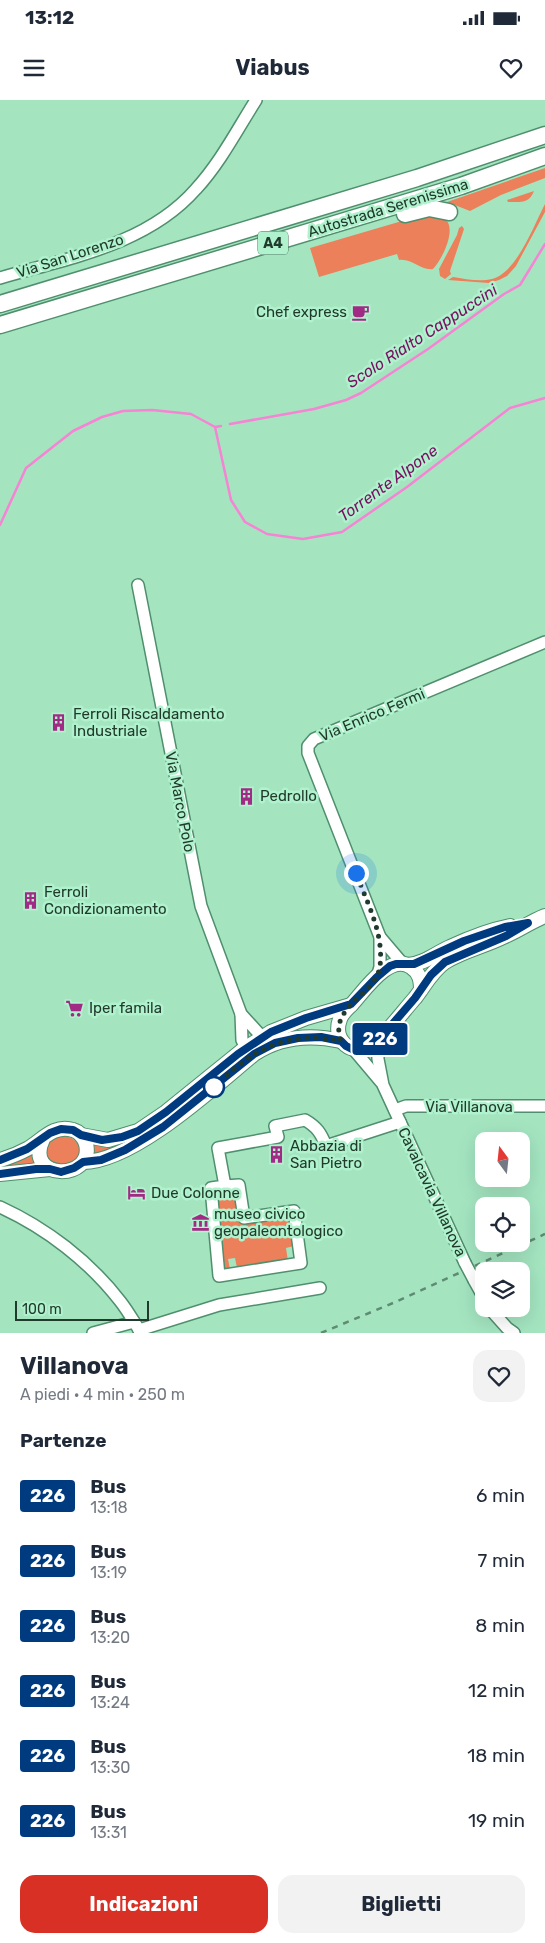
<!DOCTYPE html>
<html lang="it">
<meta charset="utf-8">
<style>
:root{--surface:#fff;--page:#f2f2f3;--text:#1f2937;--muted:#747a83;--accent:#d93025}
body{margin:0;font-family:Rubik,sans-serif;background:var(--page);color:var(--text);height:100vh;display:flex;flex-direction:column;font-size:19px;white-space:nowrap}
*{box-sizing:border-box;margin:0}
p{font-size:16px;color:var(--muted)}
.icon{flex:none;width:28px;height:28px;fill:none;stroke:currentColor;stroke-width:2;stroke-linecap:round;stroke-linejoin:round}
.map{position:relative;height:1233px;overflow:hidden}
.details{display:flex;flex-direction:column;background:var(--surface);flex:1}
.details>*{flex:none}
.badge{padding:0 10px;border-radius:4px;font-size:18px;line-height:32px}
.needle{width:32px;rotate:345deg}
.tools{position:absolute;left:475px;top:1032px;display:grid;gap:10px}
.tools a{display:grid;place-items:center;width:55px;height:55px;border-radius:10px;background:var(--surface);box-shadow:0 5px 20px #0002;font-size:25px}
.scale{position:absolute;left:15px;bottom:12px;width:134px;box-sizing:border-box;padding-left:5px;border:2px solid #203a2c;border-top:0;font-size:14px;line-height:18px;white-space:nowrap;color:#203a2c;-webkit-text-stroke:4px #b0f2cd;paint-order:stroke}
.you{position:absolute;width:25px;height:25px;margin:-12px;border:4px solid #fff;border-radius:50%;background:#1a73e8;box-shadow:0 0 0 8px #1a73e833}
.map>.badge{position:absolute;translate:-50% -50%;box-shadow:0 0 0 2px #fff}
h2{padding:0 20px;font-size:19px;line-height:45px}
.round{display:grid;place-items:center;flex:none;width:52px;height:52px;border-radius:15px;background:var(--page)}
.headline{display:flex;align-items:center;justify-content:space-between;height:85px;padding:0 20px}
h1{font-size:24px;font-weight:700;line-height:38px}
.primary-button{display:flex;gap:10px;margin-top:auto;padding:10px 20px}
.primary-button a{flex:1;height:58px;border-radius:15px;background:var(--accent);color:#fff;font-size:20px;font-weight:700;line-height:58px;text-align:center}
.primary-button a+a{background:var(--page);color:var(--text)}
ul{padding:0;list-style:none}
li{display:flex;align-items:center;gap:15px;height:65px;padding:0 20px}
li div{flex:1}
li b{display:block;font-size:19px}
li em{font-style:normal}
li .badge{min-width:55px;font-weight:700;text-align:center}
.status{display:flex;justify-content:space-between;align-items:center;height:35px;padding:0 25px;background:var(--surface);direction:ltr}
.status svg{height:14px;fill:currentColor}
header{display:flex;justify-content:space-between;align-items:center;height:65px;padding:0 20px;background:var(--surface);font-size:22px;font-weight:700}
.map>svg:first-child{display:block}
.green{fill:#ec805b}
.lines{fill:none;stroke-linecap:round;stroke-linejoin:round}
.stream{stroke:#f683d4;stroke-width:2.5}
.minor-casing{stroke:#4f8f6d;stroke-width:14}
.major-casing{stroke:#4f8f6d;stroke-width:16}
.highway-casing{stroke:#4f8f6d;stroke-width:19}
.minor{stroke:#fff;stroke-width:11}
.major{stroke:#fff;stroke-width:14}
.highway{stroke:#fff;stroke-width:16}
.rail{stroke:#5f8b72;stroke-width:2.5;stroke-dasharray:6 6;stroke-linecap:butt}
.minor-bridge-casing{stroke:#4f8f6d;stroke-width:14;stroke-linecap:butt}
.minor-bridge{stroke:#fff;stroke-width:11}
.line-casing{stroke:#fff;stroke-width:11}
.line{stroke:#003b80;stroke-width:8}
.walk{stroke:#203a2c;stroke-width:5;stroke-dasharray:0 9}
.stop-dot{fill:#fff;stroke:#003b80;stroke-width:2.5}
.labels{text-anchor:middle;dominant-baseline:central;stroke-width:5;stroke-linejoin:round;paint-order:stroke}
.shield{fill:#b0f2cd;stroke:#4b715c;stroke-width:1}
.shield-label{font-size:14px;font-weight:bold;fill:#203a2c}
.street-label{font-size:15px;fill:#203a2c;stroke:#b0f2cd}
.poi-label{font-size:15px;fill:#203a2c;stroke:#b0f2cd;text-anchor:start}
.water-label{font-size:16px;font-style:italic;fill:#781061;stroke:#b0f2cd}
</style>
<div class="status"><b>13:12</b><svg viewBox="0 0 49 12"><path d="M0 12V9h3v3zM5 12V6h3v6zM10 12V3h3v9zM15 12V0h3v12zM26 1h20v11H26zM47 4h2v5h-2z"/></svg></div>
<header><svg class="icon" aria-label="menu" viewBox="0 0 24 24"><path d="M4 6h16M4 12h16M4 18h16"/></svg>Viabus<svg class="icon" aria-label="heart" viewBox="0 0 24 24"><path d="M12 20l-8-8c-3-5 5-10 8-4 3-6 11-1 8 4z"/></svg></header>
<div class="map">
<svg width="545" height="1233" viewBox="0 0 545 1233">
<rect width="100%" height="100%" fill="#a4e5c0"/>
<g class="green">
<path d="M545,68v10l-44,17 -31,16 -23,-9z"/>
<path d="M534,91c-5,13 -14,11 -26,11l-1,-2z"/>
<path d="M545,104v8l-29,54 -9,10 -8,4 -10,3 -41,-3 5,-3c12,2 27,5 39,2 25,-7 41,-52 53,-75z"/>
<path d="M419,116c6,0 14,-2 20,0 23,5 3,44 -6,53 -12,2 -21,-11 -34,-9l-2,-6 -78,23 -9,-29z"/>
<path d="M462,126l2,3 -14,42 1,3 -6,5 -5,-3 -1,-7 18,-34 2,-7z"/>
<path d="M64,1036c10,1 14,6 17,16 -11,19 -39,18 -34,-9l7,-5z"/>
<path d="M135,1038l-43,19v-13l13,2z"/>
<path d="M33,1053l4,10 -32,4z"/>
<path d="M235,1092l5,28 48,-3 6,29 -8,2 2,13 -51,7 -2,-10 -7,1 2,10 -7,1 -8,-76z"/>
</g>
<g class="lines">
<g class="stream">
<path d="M230,324l84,-15 32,-9 15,-7 67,-44 76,-55 16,-9 25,-41"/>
<path d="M215,327l6,-1"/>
<path d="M0,425l26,-57 47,-37 29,-14 21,-6 29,-1 39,4 24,13 16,73 14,22 22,12 36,5 39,-7 65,-45 103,-79 35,-10"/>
</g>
<defs>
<g id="minor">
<path d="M0,178c68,-20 147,-33 196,-89 24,-26 41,-59 60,-89"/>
<path d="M138,485l63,321 40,108 21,23"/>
<path d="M380,837l23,27"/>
<path d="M377,877l3,-10v-30l-72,-184v-7l6,-7 231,-97"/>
<path d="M241,914l1,26 4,8"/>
<path d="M377,942l1,17 5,26 82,178"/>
<path d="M354,950l27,32"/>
<path d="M395,1010l11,-4h139"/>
<path d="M225,1086l14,-1 5,33 50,-7 7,52 -82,13 -8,-88 14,-2 -7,-38 60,-11 -3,-11 30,-6c12,7 16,13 21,26l74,-24"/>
<path d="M0,1107c46,21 89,54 120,94 8,10 14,21 21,32"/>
<path d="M474,1180l10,18"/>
<path d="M490,1209l17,19 7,5"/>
<path d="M139,1230l80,-25 101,-17"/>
<path d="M93,1233l41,-11"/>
</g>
<g id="major">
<path d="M408,865c16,-1 28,-12 42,-18 19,-9 40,-17 60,-21"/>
<path d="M421,890c0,-9 -1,-17 -10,-23 -21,-15 -47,24 -59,37 -5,5 -10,9 -12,15 -8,22 12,38 32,27 9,-6 34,-38 43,-48 10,-13 17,-27 30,-36 17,-11 40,-16 58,-25 15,-6 27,-15 42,-21"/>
<path d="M81,1035l27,5 30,-9 28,-19 78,-63 27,-17 35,-14 45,-13"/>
<path d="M0,1060c10,-3 20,-7 29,-12 14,-9 26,-24 44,-18 7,2 11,8 13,14 9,37 -63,37 -43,-5"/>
<path d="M83,1062c51,0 132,-76 171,-108 27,-18 56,-20 87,-13"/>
<path d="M0,1074l50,-5"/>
</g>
<g id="highway">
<path d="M405,114l24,-6 20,4"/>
<path d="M0,204l417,-126 128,-43"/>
<path d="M0,225l461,-139 84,-30"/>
</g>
</defs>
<use href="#minor" class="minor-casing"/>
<use href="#major" class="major-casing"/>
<use href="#highway" class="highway-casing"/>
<use href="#minor" class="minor"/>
<use href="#major" class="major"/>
<use href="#highway" class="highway"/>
<path class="rail" d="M321,1233l72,-30 152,-69"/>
<defs>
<path id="minor-bridge" d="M465,1163l9,17"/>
</defs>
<use href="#minor-bridge" class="minor-bridge-casing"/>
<use href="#minor-bridge" class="minor-bridge"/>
</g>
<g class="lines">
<defs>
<path id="line" d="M0,1060l27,-11 23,-16 11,-4 12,1 8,5 21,5 20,-3 16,-6 28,-19 72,-58 33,-22 35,-14 45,-14 26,-27 13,-11 6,-2h18l50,-23 41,-14 23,-4 -22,13 -61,26 -14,13 -16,23 -38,44 -9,6 -14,2 -8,-4 -5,-5 -20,-4 -23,1 -23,5 -21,11 -91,73 -38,23 -24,10 -18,2 -9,6 -13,4 -11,-3h-14l-36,5"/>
</defs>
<use href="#line" class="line-casing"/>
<use href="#line" class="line"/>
<path class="walk" d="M214,987c38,-37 71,-57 127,-46 -13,-35 35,-45 39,-75 4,-33 -13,-63 -24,-93"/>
</g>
<defs>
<symbol id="cafe-bare" viewBox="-9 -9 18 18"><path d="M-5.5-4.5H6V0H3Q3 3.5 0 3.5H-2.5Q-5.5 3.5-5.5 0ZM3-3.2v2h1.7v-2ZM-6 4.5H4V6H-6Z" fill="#a02a84" stroke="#b0f2cd" stroke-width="2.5" paint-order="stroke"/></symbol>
<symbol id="building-bare" viewBox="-9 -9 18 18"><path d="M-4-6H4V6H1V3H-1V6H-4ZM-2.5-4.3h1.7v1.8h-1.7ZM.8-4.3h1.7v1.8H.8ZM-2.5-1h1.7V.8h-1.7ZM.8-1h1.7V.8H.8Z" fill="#a02a84" stroke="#b0f2cd" stroke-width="2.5" paint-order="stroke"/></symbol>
<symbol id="supermarket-bare" viewBox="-9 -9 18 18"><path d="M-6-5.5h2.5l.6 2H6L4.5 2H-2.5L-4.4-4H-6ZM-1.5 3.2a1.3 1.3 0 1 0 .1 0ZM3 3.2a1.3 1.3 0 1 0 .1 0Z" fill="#a02a84" stroke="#b0f2cd" stroke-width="2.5" paint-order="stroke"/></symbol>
<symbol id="hotel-bare" viewBox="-9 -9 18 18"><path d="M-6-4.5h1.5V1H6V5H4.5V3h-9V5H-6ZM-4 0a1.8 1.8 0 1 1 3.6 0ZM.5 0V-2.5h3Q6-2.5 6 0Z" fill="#a02a84" stroke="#b0f2cd" stroke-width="2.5" paint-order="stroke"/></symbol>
<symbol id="museum-bare" viewBox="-9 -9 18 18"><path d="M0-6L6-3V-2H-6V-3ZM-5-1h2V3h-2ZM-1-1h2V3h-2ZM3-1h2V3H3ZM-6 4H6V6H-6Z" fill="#a02a84" stroke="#b0f2cd" stroke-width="2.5" paint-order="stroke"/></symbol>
</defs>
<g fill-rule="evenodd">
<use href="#cafe-bare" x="348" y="200" width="25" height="25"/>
<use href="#building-bare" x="46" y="610" width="25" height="25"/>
<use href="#building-bare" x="234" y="684" width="25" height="25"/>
<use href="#building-bare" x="18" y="788" width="25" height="25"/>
<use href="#supermarket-bare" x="62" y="896" width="25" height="25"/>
<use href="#building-bare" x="264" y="1042" width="25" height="25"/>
<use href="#hotel-bare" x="124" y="1080" width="25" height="25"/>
<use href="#museum-bare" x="188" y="1110" width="25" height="25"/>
</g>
<circle class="stop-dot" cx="214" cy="987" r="10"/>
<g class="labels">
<rect class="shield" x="258" y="131.5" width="30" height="23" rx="4"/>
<g class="shield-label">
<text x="273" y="143">A4</text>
</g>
<g class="street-label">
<text transform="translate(388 108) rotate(-17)">Autostrada Serenissima</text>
<text transform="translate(70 156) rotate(-18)">Via San Lorenzo</text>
<text transform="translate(372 615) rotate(-23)">Via Enrico Fermi</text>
<text transform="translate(180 702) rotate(79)">Via Marco Polo</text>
<text x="469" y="1007">Via Villanova</text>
<text transform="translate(432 1092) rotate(65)">Cavalcavia Villanova</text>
</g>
<g class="poi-label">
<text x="347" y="212" text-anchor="end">Chef express</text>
<text x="73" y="614">Ferroli Riscaldamento<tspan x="73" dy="17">Industriale</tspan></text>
<text x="260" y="696">Pedrollo</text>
<text x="44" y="792">Ferroli<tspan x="44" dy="17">Condizionamento</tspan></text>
<text x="89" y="908">Iper famila</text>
<text x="290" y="1046">Abbazia di<tspan x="290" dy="17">San Pietro</tspan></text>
<text x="151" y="1093">Due Colonne</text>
<text x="214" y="1114">museo civico<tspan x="214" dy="17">geopaleontologico</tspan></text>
</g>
<g class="water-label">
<text transform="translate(422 236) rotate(-33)">Scolo Rialto Cappuccini</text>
<text transform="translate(388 383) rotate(-36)">Torrente Alpone</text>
</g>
</g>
</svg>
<div class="tools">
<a><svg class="needle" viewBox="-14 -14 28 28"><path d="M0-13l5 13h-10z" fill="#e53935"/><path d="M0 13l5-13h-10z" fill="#747a83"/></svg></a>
<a><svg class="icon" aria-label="locate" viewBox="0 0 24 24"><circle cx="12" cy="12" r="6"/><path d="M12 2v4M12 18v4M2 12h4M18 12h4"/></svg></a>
<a><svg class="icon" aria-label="layers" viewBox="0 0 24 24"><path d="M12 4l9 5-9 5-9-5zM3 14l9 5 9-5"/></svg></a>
</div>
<div class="scale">100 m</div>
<div class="you" style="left:356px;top:773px"></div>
<b class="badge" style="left:380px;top:939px;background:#003b80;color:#fff">226</b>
</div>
<section class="details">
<div class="headline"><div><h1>Villanova</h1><p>A piedi · 4 min · 250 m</p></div><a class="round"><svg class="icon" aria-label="heart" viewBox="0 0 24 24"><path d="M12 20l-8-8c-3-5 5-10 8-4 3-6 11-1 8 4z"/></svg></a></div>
<h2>Partenze</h2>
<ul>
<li><span class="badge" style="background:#003b80;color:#fff">226</span><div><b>Bus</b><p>13:18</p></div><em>6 min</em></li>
<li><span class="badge" style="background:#003b80;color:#fff">226</span><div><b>Bus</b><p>13:19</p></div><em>7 min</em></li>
<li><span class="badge" style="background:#003b80;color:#fff">226</span><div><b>Bus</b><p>13:20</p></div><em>8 min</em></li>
<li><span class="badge" style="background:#003b80;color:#fff">226</span><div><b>Bus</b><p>13:24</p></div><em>12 min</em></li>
<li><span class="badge" style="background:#003b80;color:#fff">226</span><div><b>Bus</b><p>13:30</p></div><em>18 min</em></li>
<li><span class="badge" style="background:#003b80;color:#fff">226</span><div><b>Bus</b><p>13:31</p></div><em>19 min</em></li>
</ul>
<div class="primary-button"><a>Indicazioni</a><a>Biglietti</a></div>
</section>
